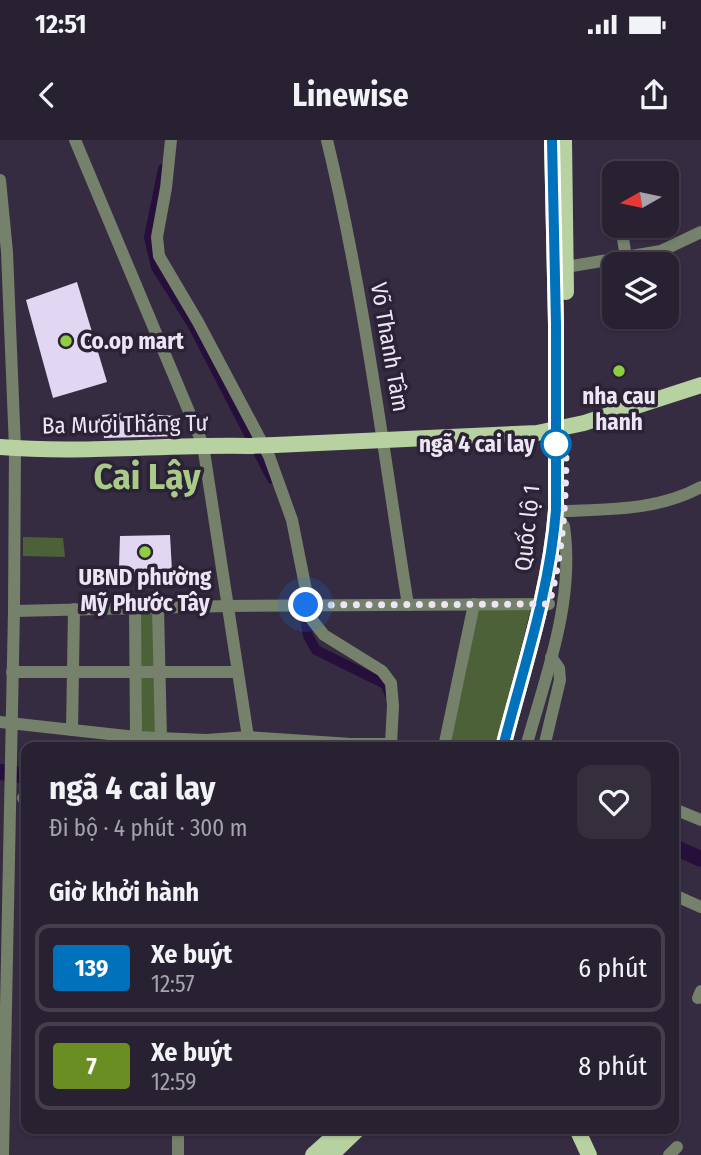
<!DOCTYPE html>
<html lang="vi">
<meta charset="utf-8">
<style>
:root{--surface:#282131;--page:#342e3d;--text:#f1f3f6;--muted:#a5a3ab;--line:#443e4d}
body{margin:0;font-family:"Fira Sans Condensed",sans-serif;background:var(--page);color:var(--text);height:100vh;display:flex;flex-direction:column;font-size:26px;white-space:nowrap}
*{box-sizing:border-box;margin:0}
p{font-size:23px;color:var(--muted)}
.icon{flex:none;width:38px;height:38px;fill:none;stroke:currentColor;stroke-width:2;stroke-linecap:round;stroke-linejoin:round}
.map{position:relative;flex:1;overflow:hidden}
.sheet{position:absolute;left:21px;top:602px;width:658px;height:392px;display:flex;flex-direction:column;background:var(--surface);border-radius:14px;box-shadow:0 2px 5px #0004,0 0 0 2px var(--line)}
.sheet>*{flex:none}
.badge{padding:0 14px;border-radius:5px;font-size:24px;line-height:46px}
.needle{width:46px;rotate:261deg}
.buttons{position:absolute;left:602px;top:21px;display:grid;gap:14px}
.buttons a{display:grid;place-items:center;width:77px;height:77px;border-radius:14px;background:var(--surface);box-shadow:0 2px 5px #0004,0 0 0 2px var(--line);font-size:35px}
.you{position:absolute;width:35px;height:35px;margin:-18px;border:5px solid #fff;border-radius:50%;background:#1a73e8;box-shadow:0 0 0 10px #1a73e833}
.map>.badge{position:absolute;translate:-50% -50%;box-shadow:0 0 0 4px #fff}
h2{padding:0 28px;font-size:26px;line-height:63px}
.round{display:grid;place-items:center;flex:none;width:74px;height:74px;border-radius:14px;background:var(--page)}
.summary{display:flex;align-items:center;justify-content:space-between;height:119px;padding:0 28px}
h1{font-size:33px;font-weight:700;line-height:52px}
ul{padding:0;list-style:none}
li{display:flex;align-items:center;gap:21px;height:88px;margin:0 14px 10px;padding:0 14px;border:4px solid var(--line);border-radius:14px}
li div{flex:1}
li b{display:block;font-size:26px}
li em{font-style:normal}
li .badge{min-width:77px;font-weight:700;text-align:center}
.status{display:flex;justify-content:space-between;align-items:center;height:49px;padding:0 35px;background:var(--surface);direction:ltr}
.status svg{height:19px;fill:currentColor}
header{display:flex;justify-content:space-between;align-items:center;height:91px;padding:0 28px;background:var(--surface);font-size:32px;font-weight:700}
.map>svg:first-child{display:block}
.green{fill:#4c6138}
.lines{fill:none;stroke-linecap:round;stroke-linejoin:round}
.canal{stroke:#260f3b;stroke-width:10}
.river{stroke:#260f3b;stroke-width:16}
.building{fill:#e2d7f2}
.minor{stroke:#75816a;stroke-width:12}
.major{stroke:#b8d1a1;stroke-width:16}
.major-bridge{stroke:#b8d1a1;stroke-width:16}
.line-casing{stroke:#fff;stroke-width:16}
.line{stroke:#0072bc;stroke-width:10}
.walk{stroke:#ece6f4;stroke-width:7;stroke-dasharray:0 12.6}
.poi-dot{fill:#8fcd42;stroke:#2b2236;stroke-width:2.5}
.stop-dot{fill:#fff;stroke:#0072bc;stroke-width:3.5}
.labels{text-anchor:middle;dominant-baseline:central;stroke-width:7;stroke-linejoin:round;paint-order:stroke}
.poi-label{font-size:23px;font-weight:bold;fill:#ece6f4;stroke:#2b2236}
.street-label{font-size:23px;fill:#ece6f4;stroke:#2b2236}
.stop-label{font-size:23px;font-weight:bold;fill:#ece6f4;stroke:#2b2236;text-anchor:end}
.town-label{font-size:37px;font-weight:bold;fill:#a8cb87;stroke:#2b2236}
</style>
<div class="status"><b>12:51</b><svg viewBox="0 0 49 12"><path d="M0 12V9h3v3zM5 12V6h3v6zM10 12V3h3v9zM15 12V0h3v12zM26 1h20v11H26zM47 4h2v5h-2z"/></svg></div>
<header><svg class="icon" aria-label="back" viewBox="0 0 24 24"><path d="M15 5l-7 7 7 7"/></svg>Linewise<svg class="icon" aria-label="share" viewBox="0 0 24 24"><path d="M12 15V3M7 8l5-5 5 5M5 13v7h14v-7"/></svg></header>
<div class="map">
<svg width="701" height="1015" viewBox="0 0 701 1015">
<rect width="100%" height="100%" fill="#352c41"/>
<g class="green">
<path d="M23,397l40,1 2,19 -42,-1z"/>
<path d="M479,464h53l-36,143h-50z"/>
<path d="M158,467l3,132 -25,-2 -1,-129z"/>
</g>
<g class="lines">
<g class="canal">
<path d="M163,29l-14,68 7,30 36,57 80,155"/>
<path d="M303,465l5,31 8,14 69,34 5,11"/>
</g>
<g class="river">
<path d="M0,632l26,4"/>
<path d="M674,707l27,12"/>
</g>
</g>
<g class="building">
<path d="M77,142l30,100 -54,16 -27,-98z"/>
<path d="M125,273l52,3 2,20 -75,2 -2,-23z"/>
<path d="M170,395l2,36 -15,-2v9h-22l-1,-9 -15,-1 1,-32z"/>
</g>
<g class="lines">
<g class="minor">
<path d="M75,0l128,305 45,292"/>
<path d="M171,0l-5,48 -9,49 2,19 39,66 71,134 23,64 20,100 12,15 58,36 9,12 2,23 -2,38"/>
<path d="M327,0c37,153 56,309 81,465"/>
<path d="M612,32l2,12"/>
<path d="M0,40l7,72 8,196 -1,163 -11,544"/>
<path d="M621,86l6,38"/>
<path d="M566,127l95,-16 40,-19"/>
<path d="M565,371c47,-2 94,-1 136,-24"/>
<path d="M158,467l3,132"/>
<path d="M135,468l1,129"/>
<path d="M14,471l214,-5 321,-2"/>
<path d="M12,532h226"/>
<path d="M0,582l136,15 70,3 42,-3 103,7h40"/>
<path d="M72,590l2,-121"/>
<path d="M444,607l30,-143"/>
<path d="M526,607c20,-72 49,-146 38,-221"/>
<path d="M544,607l16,-67 -1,-12 -8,-11"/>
<path d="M23,658h3"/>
<path d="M674,669l27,11"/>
<path d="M674,755l27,12"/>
<path d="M698,858l3,-7"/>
<path d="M178,1015v-26"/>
<path d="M669,1015l8,-8"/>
</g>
<g class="major">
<path d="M564,0l2,152"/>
<path d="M275,305l262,-12 47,-10 117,-38"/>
<path d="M0,307c83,7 167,-3 250,-1"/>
<path d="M503,607c20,-78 47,-157 53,-237v-186l-4,-184"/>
<path d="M577,989l12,26"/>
<path d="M313,1015l29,-26"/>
<path d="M331,1015l27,-26"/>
</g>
<path class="major-bridge" d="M250,306l25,-1"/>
</g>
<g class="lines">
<defs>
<path id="line" d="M503,607c20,-78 47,-157 53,-237v-186l-4,-184"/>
</defs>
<use href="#line" class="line-casing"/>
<use href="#line" class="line"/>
<path class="walk" d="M306,465l243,-1c14,-52 17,-103 17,-157l-10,-3"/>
</g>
<g class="poi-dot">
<circle cx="66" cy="201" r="7"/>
<circle cx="619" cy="231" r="7"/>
<circle cx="145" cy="412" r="7"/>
</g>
<circle class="stop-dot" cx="556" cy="304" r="14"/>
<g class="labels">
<g class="poi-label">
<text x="80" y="201" text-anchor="start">Co.op mart</text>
<text x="619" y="256">nha cau<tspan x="619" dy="26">hanh</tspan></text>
<text x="145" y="437">UBND phường<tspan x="145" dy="26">Mỹ Phước Tây</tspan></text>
</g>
<g class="street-label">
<text transform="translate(390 207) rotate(80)">Võ Thanh Tâm</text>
<text transform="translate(125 284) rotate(-1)">Ba Mươi Tháng Tư</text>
<text transform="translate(527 388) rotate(-84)">Quốc lộ 1</text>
</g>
<g class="stop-label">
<text x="535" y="304">ngã 4 cai lay</text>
</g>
<g class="town-label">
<text x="147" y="336">Cai Lậy</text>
</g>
</g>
</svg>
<div class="buttons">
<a><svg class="needle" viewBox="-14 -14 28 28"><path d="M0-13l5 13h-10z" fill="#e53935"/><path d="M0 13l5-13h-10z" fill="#a5a3ab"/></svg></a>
<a><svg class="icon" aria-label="layers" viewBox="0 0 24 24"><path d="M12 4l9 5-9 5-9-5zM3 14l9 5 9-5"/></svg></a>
</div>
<div class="you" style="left:306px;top:465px"></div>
<section class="sheet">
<div class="summary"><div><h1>ngã 4 cai lay</h1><p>Đi bộ · 4 phút · 300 m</p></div><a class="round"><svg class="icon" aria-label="heart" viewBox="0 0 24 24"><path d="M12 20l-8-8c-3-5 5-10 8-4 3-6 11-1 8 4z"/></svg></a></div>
<h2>Giờ khởi hành</h2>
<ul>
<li><span class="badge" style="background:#0072bc;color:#fff">139</span><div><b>Xe buýt</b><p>12:57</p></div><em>6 phút</em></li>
<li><span class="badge" style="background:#6b8e23;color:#fff">7</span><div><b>Xe buýt</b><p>12:59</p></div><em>8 phút</em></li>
</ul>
</section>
</div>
